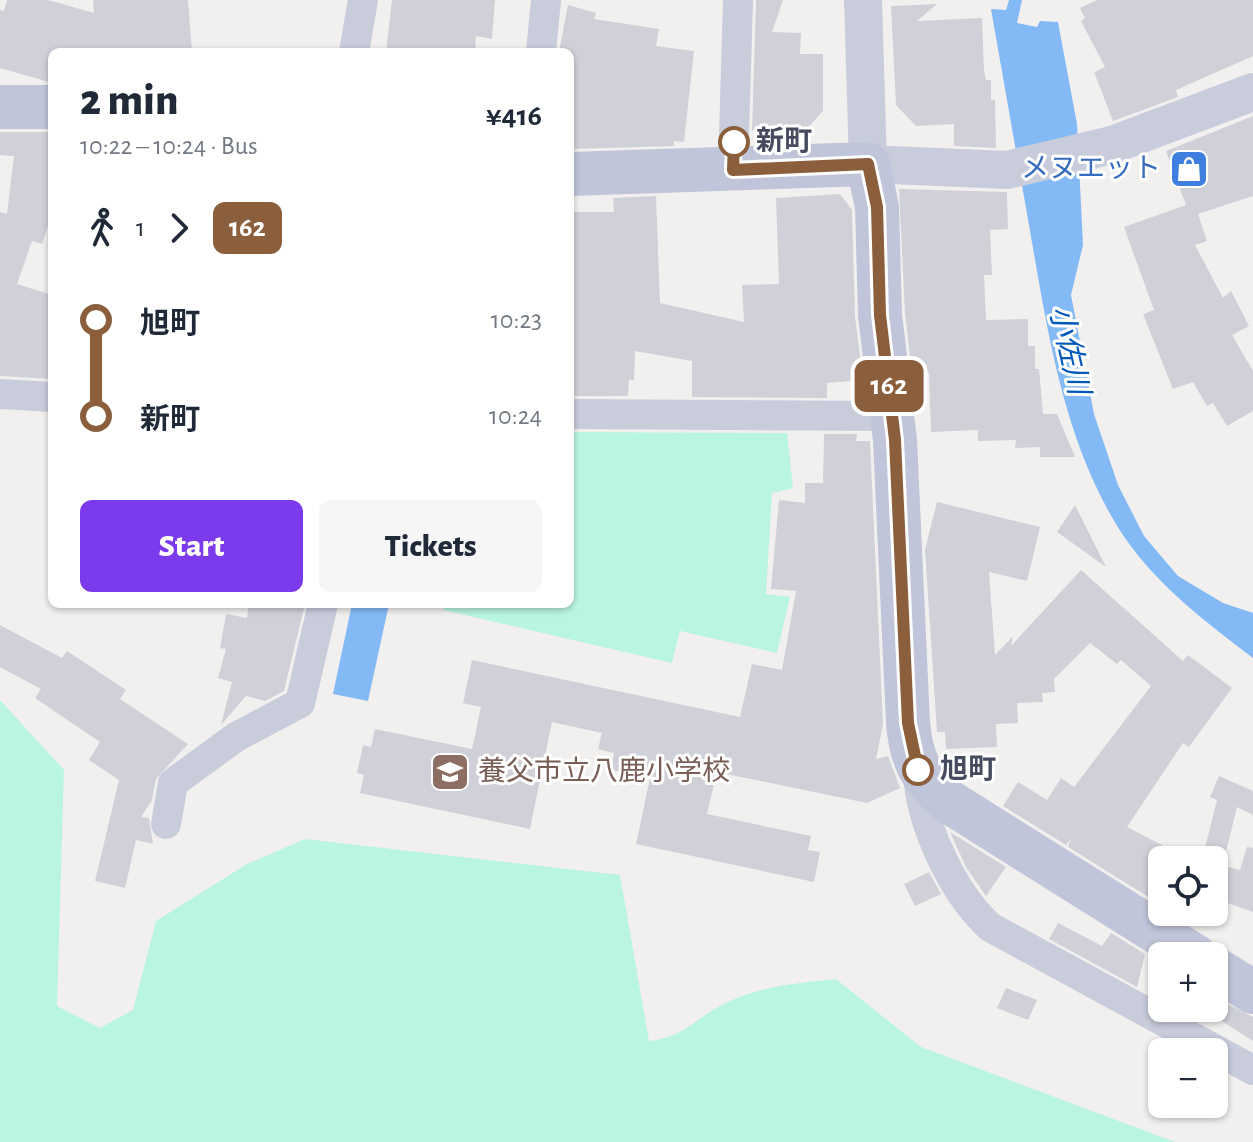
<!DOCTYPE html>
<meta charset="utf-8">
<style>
:root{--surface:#fff;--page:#f6f6f7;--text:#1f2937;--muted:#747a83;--accent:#7c3aed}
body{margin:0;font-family:"Alegreya Sans","Noto Sans JP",sans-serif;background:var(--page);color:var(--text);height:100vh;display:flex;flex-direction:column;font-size:30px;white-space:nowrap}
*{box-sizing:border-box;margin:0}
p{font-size:26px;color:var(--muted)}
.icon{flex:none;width:44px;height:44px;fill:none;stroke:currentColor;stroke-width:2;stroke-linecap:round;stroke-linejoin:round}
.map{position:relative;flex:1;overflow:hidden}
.details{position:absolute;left:48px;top:48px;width:526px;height:560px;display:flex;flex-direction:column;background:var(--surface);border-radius:12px;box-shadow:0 2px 6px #0004}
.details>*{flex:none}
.badge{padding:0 16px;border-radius:12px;font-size:28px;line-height:52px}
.buttons{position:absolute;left:1148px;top:846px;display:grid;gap:16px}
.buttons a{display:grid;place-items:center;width:80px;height:80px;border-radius:12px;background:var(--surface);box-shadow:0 2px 6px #0004;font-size:40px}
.map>.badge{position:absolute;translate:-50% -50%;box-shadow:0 0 0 4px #fff}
.legs{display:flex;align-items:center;gap:12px;height:88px;padding:0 32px;font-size:26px}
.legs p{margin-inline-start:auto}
.headline{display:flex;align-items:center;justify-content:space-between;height:136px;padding:0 32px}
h1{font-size:44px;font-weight:800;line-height:60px}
.button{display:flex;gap:16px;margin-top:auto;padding:16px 32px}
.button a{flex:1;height:92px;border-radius:12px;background:var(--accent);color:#fff;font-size:32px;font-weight:800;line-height:92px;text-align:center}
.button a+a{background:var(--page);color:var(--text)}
ul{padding:0 32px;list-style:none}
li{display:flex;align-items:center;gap:28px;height:96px;font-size:30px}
li i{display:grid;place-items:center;width:12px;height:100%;margin:0 10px;background:currentColor}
li i::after{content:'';width:20px;height:20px;margin:-10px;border:6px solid;border-radius:50%;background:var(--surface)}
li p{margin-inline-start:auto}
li:first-child i{background:linear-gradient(#0000 50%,currentColor 0)}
li:last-child i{background:linear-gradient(currentColor 50%,#0000 0)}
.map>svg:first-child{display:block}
.green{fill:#baf4e2}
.water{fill:#83b9f5}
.building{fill:#cfd0d8}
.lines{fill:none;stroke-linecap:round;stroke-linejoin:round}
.minor{stroke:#c8ccdb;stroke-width:30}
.tertiary{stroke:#c8ccdb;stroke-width:38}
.secondary{stroke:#c0c5da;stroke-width:44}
.line-1-casing{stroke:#fff;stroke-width:18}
.line-1{stroke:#8b5e3c;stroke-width:12}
.stop-1-dot{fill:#fff;stroke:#8b5e3c;stroke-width:4}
.labels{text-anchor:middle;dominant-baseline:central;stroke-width:6;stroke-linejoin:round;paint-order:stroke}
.stop-label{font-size:28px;font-weight:bold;fill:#464b5f;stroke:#fff;text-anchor:start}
.shop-label{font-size:28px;fill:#366cbe;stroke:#fff;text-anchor:end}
.education-label{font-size:28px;fill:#785e54;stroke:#fff;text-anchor:start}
.water-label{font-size:30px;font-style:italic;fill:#0058b8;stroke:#fff}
</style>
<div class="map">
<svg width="1253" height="1142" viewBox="0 0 1253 1142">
<rect width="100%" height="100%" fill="#f2f0ef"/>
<g class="green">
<path d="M570,432l217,1 6,55 -21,5 -6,101 24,3 -13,56 -97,-22 -8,32 -229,-53 2,-6h125z"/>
<path d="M0,700l64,70 -7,236 43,22 33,-18 23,-89 91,-57 58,-25 315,36 29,166c39,-5 45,-23 77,-38 34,-17 72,-20 110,-24l85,68 254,95h-1175z"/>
</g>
<g class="water">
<path d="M1009,0h13l-5,23 20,4 3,-6 18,1 19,102 6,121 -12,50 23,119 24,71 26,51 34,40 45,27 30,10v45c-47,-36 -94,-71 -128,-120 -60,-89 -77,-204 -95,-307 -13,-74 -26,-148 -39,-222l15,1z"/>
<path d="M352,604h37l-21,97 -35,-7z"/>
</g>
<g class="building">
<path d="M7,0h41l46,13 -1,-13h95l4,52h-140v30h-3l-49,-14v-58l4,1z"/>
<path d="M392,0h103l-3,39 -16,-3 -1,16h-89z"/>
<path d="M756,0h27l-11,32 29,1 -1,21h23v57l-16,18 -55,1z"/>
<path d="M1097,0h156v56l-77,34 2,7 -65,24 -19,-49 11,-5 -24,-46 4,-3 -5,-10z"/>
<path d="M937,4l-20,17 65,-3 2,53 2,9h5v20h4l1,48 -42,-2v-22l-38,2 -20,-21 -5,-99z"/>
<path d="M568,5l28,8 -2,6 65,10 -3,17 38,5 -10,91 -10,-1v5l-104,3v-97h-11z"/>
<path d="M1253,116v80l-55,18 9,27 -12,4 28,53 8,-7 18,35 -17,9 21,36v40l-26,15 -14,-23 -6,3 -14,-24 -20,7 -30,-75 11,-4 -30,-83 62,-22 -20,-54z"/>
<path d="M0,132h52l-3,63 3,2v16l-10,31 -10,-3 -15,43 35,11v84l-52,-3v-164l7,2 7,-58 -14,-1z"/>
<path d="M899,189l108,3 1,37 -18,1 2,45h-8l2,45 42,-1v27h7v23h4l4,45h14l18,43h-35v-10l-25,1 1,-8 -38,1v-11l-47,2 -2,-59 -17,1 -7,-61z"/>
<path d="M840,194l12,16 3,106 8,64 -36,3v15l-135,-1v-36l-57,-10 -1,29h-5l-1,16h-58v-184h44l-1,-14 43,-2 4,107 84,19 -2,-37 37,-1 -3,-86z"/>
<path d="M824,434h33l-1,7h14l13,283 -7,35 12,-3 12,32 -33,15 -150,-31 -10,42 104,22 -3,14 12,2 -6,30 -178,-38 14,-66 -39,-8 3,-17 -16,-4 4,-16 -50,-11 -22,107 -170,-36 4,-18 -7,-2 6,-28 8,2 4,-18 97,20 9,-42 -18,-4 9,-43 268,57 12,-53 30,6 14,-79 -25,-2 8,-89 26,3v-20h18z"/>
<path d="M937,502l103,25 -13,54 -38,-9 6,83 18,-19 -2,10 70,-76 102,91 5,-6 44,33 -43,59 -6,-4 -56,84 35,18v42l-4,16 -90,-56 3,-8 -5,6 -63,-39 15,-24 29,18 14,-22 13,9 77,-101 -30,-26 -4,4 -27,-21 -36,36 1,13 -13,1 1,9 -26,1 1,20 -22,1 1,23 -51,2 -1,-17h-8l-12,-182z"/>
<path d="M1075,505l31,62 -49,-35z"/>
<path d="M249,604h56l-21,87 -19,10 -19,-5 -25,29 11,-43 -14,-4 8,-29 -6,-1 6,-34 21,4z"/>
<path d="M0,625l62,33 5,-7 59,39 -6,9 68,45 -32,35 -4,21 -11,17 8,1 4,26 -17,-4 -11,48 -30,-7 24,-101 -30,-20 11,-18 -65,-44 6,-9 -41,-22z"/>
<path d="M1219,776l34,15v24l-16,-8 -13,53h-22l15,-60 -7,-3z"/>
<path d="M950,832l56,35 -20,29 -20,-29z"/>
<path d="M1247,847l6,1v64l-39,-14v-35l26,7z"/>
<path d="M929,872l12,22 -26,12 -11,-22z"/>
<path d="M1058,923l44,23 9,-13 34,21 -8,33 -88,-48z"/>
<path d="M1006,988l31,12 -9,20 -31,-12z"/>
<path d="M1214,997l39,20v24l-39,-25z"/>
</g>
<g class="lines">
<g class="minor">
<path d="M354,52l9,-52"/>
<path d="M541,52l5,-52"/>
<path d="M733,170l5,-170"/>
<path d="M0,394l52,3"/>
<path d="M570,414l322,2"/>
<path d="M918,770c1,51 34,122 72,157l263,143"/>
<path d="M166,824l7,-41 63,-46 64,-34 23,-99"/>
</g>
<path class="tertiary" d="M863,0l5,164 139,6 105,-25 141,-53"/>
<g class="secondary">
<path d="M0,107h52"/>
<path d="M570,174l298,-10 9,43 3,108 15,125 13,283c3,35 12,55 40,78l247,155"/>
<path d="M1214,968l39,24"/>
</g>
</g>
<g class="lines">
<defs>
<path id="line-1" d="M734,142l-1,28 135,-6 9,43 3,108 15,125 13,283 10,47"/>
</defs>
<use href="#line-1" class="line-1-casing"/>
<use href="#line-1" class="line-1"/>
</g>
<defs>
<symbol id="shop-square" viewBox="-11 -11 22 22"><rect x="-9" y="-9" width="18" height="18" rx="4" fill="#3f7fe0" stroke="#fff"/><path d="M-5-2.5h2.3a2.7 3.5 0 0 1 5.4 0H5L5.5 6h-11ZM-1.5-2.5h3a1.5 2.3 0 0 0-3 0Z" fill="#fff"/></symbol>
<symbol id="school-square" viewBox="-11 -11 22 22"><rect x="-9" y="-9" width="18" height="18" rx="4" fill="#8d6e63" stroke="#fff"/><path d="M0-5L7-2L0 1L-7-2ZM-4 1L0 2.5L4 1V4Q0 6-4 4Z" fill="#fff"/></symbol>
</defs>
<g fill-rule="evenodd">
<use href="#shop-square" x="1167" y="147" width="44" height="44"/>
<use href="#school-square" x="428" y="750" width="44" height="44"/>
</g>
<g class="stop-1-dot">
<circle cx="734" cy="142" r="14"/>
<circle cx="918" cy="770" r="14"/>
</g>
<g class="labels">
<g class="stop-label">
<text x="756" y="142">新町</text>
<text x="940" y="770">旭町</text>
</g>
<g class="shop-label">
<text x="1161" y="169">メヌエット</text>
</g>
<g class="education-label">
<text x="478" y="772">養父市立八鹿小学校</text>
</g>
<g class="water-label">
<text transform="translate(1069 350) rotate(77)">小佐川</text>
</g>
</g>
</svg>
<div class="buttons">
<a><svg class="icon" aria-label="locate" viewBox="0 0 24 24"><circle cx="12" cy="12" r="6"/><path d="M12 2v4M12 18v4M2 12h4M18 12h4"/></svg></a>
<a>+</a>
<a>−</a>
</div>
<b class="badge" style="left:889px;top:386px;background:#8b5e3c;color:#fff">162</b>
<section class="details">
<div class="headline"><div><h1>2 min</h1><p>10:22 – 10:24 · Bus</p></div><b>¥416</b></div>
<div class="legs"><svg class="icon" aria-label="walk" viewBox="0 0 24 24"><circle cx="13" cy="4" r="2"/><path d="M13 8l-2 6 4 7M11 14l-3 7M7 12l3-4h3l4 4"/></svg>1<svg class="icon" aria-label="forward" viewBox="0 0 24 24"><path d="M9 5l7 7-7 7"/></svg><b class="badge" style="background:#8b5e3c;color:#fff">162</b></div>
<ul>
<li><i style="color:#8b5e3c"></i><b>旭町</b><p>10:23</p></li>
<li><i style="color:#8b5e3c"></i><b>新町</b><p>10:24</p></li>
</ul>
<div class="button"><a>Start</a><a>Tickets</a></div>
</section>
</div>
